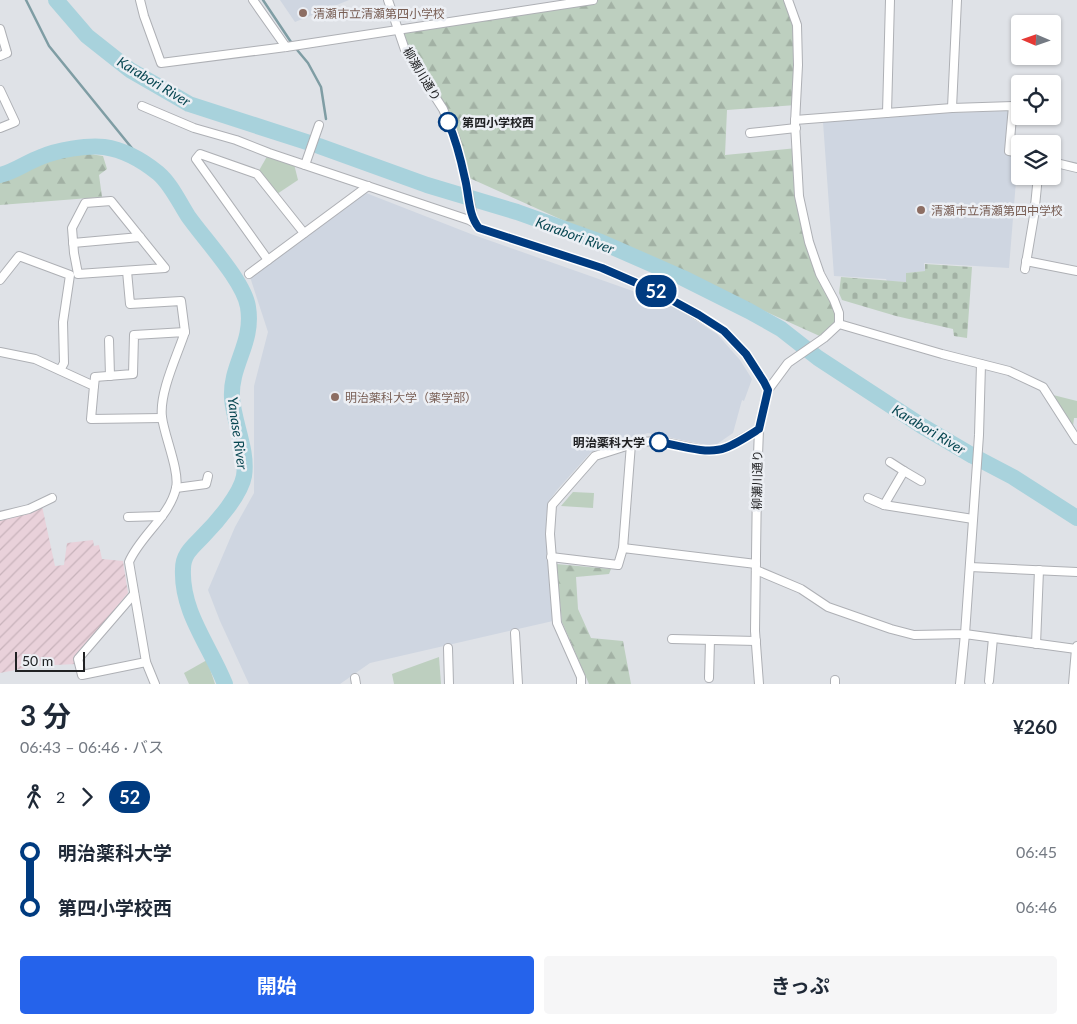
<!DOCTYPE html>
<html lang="ja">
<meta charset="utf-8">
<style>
:root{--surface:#fff;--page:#f6f6f7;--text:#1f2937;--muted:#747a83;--accent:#2563eb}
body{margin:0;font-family:Lato,"Noto Sans JP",sans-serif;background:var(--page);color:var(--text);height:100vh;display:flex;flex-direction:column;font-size:19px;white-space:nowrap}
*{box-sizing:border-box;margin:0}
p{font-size:16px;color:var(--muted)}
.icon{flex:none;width:28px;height:28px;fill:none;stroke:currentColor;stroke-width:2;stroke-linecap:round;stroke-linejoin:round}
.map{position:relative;height:684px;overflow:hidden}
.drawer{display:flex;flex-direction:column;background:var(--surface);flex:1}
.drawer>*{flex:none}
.badge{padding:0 10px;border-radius:16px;font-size:18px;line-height:32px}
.needle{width:32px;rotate:272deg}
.fabs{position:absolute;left:1011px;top:15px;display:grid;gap:10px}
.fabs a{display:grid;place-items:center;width:50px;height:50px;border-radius:5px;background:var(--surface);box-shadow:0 1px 4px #0004;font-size:25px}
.scale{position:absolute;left:15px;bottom:12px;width:70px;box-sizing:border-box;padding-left:5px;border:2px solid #202123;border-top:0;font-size:14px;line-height:18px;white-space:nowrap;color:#202123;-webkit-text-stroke:4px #eceff4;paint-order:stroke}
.map>.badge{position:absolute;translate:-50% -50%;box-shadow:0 0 0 2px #fff}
.legs{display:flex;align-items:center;gap:8px;height:55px;padding:0 20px;font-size:16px}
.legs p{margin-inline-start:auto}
.overview{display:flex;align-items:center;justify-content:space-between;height:85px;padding:0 20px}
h1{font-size:28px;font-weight:700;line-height:38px}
.button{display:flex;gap:10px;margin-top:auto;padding:10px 20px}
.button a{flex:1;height:58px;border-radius:5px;background:var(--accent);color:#fff;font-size:20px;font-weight:700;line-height:58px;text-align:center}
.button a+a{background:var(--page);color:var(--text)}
ul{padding:0 20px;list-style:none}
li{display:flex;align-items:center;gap:18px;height:55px;font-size:19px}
li i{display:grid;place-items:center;width:8px;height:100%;margin:0 6px;background:currentColor}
li i::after{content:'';width:12px;height:12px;margin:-6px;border:4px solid;border-radius:50%;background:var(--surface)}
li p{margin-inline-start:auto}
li:first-child i{background:linear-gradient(#0000 50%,currentColor 0)}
li:last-child i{background:linear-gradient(currentColor 50%,#0000 0)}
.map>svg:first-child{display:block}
.built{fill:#cfd6e1}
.industrial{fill:url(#industrial-furrows)}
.forest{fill:url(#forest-firs)}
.cemetery{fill:url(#cemetery-stones)}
.green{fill:#bdcfbf}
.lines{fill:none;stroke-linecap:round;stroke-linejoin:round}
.stream{stroke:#7f9da4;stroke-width:2.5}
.river{stroke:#a8d2dc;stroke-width:16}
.street-casing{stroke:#aeb0b5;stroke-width:10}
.street{stroke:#fff;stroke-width:8}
.line-1-casing{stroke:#fff;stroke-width:11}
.line-1{stroke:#003b80;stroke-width:8}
.education-dot{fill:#8d6e63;stroke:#eceff4;stroke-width:2}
.stop-1-dot{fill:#fff;stroke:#003b80;stroke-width:2.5}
.labels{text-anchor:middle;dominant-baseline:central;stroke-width:5;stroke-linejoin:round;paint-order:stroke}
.education-label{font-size:12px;fill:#785e54;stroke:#eceff4;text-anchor:start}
.street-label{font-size:12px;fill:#202123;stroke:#eceff4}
.stop-label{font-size:12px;font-weight:bold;fill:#202123;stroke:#eceff4;text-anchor:start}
.water-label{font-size:14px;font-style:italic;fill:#084752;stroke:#eceff4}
</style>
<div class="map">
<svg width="1077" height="684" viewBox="0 0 1077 684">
<defs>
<pattern id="industrial-furrows" width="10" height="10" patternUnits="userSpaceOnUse" patternTransform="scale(1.25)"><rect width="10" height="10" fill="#e9d1da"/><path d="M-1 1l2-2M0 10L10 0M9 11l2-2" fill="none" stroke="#c8b3bb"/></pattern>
<pattern id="forest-firs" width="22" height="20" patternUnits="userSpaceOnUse" patternTransform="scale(1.25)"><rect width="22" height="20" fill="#bdcfbf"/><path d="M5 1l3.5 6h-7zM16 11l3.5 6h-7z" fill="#a2b1a4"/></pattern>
<pattern id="cemetery-stones" width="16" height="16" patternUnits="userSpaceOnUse" patternTransform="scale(1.25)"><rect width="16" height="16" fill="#bdcfbf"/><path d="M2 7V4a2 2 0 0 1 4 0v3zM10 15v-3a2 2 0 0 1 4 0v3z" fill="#a2b1a4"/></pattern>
</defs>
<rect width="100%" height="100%" fill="#dfe2e7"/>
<g class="built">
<path d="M280,0h69l-54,22z"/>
<path d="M1009,111l-2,41 11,4 -9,112 -85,-5 1,8 -19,2 1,9 -20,-1 -1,-2 -52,-3 -11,-154 100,-8z"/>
<path d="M366,193l105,41 176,62 27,11 43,27 23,26 12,19 -8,22 -2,-1 -9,33 -16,11 -11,1 -58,-12 -27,8 -30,11 -34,38 -8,11 -3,15v21l7,84 -183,42 -30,21h-91l-29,-63 -12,-31 27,-63 19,-34v-107l14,-54 -18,-55z"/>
</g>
<path class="industrial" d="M42,506l13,60 9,-1 3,-22 26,-3 1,6 5,-1 3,14 21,2 5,32 -53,66 1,5 -41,2 -35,7v-153l12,-2z"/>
<g class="forest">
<path d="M593,0h195l9,25 -1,80 -69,5 -2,45 72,-7 2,48 10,46 25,58 5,24 -15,14 -359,-162 -22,-67 -38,-59 -7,-21z"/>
<path d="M77,152l26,4 4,13 -8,6 3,22 -102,8v-26l41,-20z"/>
<path d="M556,564l55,5 -2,5 -33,3 2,32 13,29 32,3 8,43h-42l-27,-62z"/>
</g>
<path class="cemetery" d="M925,264l47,3 -5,71 -13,-2 -1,-7 -57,-13 -54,-16 -3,-7 2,-16 65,5v-9l19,-2z"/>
<g class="green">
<path d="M269,153l25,11 4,16 -24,16 -17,-22z"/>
<path d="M1053,395l24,6v17h-3l-1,8z"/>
<path d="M573,492l21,1 -1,15 -32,-2z"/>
<path d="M439,657l2,27h-47l-2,-10z"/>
<path d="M207,660l8,24h-26l-5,-11z"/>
</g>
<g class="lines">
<g class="stream">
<path d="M26,0l23,46 95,117"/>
<path d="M263,0l30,45 15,18 13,24 5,32"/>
</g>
<g class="river">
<path d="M56,0l31,36 43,34 59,34 130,42 108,39 90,27 84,30 82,36 66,33 32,18 37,29 104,68 51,30 40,21 64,41"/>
<path d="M0,175c14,-3 27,-13 41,-18 16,-7 46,-12 63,-10 21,3 38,13 54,26 13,11 21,29 30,43 16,23 56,65 60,91 6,36 -18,58 -16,91 2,26 16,52 12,78 -3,18 -27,46 -40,59 -10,11 -21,18 -21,34 -2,43 27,77 42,115"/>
</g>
<defs>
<g id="street">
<path d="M140,0l4,16 17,47 125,-16 307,-47"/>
<path d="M253,0l33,47"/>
<path d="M388,0l17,50 38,59 12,28 10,39 8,42 6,10 123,40 53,23 22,12 47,28 22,23 18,28 4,8 -9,39 -2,53 -2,149 4,53"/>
<path d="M0,29l7,24 -7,3"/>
<path d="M0,90l15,32 -15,6"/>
<path d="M142,106l52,22 42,12 33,13 200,67 7,4"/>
<path d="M952,108l5,-108"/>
<path d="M887,113l3,-113"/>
<path d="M795,120l157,-12 61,-2 -4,45 11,2"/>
<path d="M750,133l46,-5"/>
<path d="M1052,162l25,6"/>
<path d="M305,165l14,-40"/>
<path d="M111,201l54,67 -87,6 -4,-21 -2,-25 13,-25z"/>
<path d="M73,243l67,-6"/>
<path d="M268,260l-72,-101 4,-5 57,20 47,59"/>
<path d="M1026,261l51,10"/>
<path d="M1025,269l9,-53 4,-40"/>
<path d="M127,271l3,33 51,-3 4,31"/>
<path d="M249,274l119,-88"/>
<path d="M0,280l19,-24 51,19 -7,47 1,41 -4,7"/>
<path d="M839,324l103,30 67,17 34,16 34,53"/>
<path d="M109,340l1,36"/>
<path d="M0,352l35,7 59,27 -3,33 71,-1"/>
<path d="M94,386l1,-9 38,-3 1,-39 51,-3c-8,24 -26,61 -23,85 2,18 18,55 14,71 -6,28 -36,48 -47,74l17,100 9,22"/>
<path d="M768,390l20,-27 36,-25 15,-14v-11l-5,-13 -14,-26 -11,-32 -10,-46 -4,-73 3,-58 -1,-40 -9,-25"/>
<path d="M904,471l17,10"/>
<path d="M176,488l30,-4 2,-8"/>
<path d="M868,498l16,7 89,14"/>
<path d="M884,505l20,-34 -14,-9"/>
<path d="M0,516l29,-7 23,-11"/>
<path d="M128,517l34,-1"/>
<path d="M623,548l8,-104"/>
<path d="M551,557l67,8 5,-17 133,16"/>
<path d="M970,567l107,5"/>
<path d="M756,570l45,19 27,18 63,22 23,6 51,-1 14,-199 2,-71"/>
<path d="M134,594l-56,65 4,16 64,-13"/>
<path d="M515,633l3,51"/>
<path d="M672,639l84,2"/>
<path d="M1036,644l3,-74"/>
<path d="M448,648l1,36"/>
<path d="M355,678l1,6"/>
<path d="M709,678l1,-38"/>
<path d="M835,680v4"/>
<path d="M989,681l4,-43"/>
<path d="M581,684v-7l-24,-54 -7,-89 2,-29 43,-49 44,-14 19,-1 49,10 17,-2 35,-20"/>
<path d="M960,684l5,-50 111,15 1,-3"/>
<path d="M1073,684l3,-35"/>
</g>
</defs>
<use href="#street" class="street-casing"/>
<use href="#street" class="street"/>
</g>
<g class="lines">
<defs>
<path id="line-1" d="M448,122c8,18 13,38 17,57 4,15 3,36 14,49l123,40 53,23 44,24 25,16 22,23 18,28 4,8 -9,39c-11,7 -23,15 -34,19 -18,7 -48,-3 -66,-6"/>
</defs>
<use href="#line-1" class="line-1-casing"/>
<use href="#line-1" class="line-1"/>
</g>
<g class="education-dot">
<circle cx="303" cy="13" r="5"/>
<circle cx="921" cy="210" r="5"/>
<circle cx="335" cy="397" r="5"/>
</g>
<g class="stop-1-dot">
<circle cx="448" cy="122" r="9"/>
<circle cx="659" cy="442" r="9"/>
</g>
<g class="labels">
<g class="education-label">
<text x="313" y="13">清瀬市立清瀬第四小学校</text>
<text x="931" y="210">清瀬市立清瀬第四中学校</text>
<text x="345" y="397">明治薬科大学（薬学部）</text>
</g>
<g class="street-label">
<text transform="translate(422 74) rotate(59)">柳瀬川通り</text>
<text transform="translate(757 480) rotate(-89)">柳瀬川通り</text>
</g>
<g class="stop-label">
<text x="462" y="122">第四小学校西</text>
<text x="645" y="442" text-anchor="end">明治薬科大学</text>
</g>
<g class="water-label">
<text transform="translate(154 81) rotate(31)">Karabori River</text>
<text transform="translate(575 235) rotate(20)">Karabori River</text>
<text transform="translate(929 429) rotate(31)">Karabori River</text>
<text transform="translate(238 433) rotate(82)">Yanase River</text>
</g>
</g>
</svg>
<div class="fabs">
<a><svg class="needle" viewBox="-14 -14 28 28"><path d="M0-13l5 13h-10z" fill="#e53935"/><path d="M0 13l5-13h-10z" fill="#747a83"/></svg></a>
<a><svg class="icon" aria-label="locate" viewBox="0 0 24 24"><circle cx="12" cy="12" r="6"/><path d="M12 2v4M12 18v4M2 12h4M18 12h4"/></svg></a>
<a><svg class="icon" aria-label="layers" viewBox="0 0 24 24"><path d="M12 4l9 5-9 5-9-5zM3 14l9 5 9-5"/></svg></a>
</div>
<div class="scale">50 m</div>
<b class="badge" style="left:656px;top:291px;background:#003b80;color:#fff">52</b>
</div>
<section class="drawer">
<div class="overview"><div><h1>3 分</h1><p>06:43 – 06:46 · バス</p></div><b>¥260</b></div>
<div class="legs"><svg class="icon" aria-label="walk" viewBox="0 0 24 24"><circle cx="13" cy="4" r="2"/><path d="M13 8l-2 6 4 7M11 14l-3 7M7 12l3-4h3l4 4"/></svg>2<svg class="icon" aria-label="forward" viewBox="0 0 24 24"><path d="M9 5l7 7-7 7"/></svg><b class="badge" style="background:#003b80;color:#fff">52</b></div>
<ul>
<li><i style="color:#003b80"></i><b>明治薬科大学</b><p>06:45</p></li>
<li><i style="color:#003b80"></i><b>第四小学校西</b><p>06:46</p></li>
</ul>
<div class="button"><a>開始</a><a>きっぷ</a></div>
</section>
